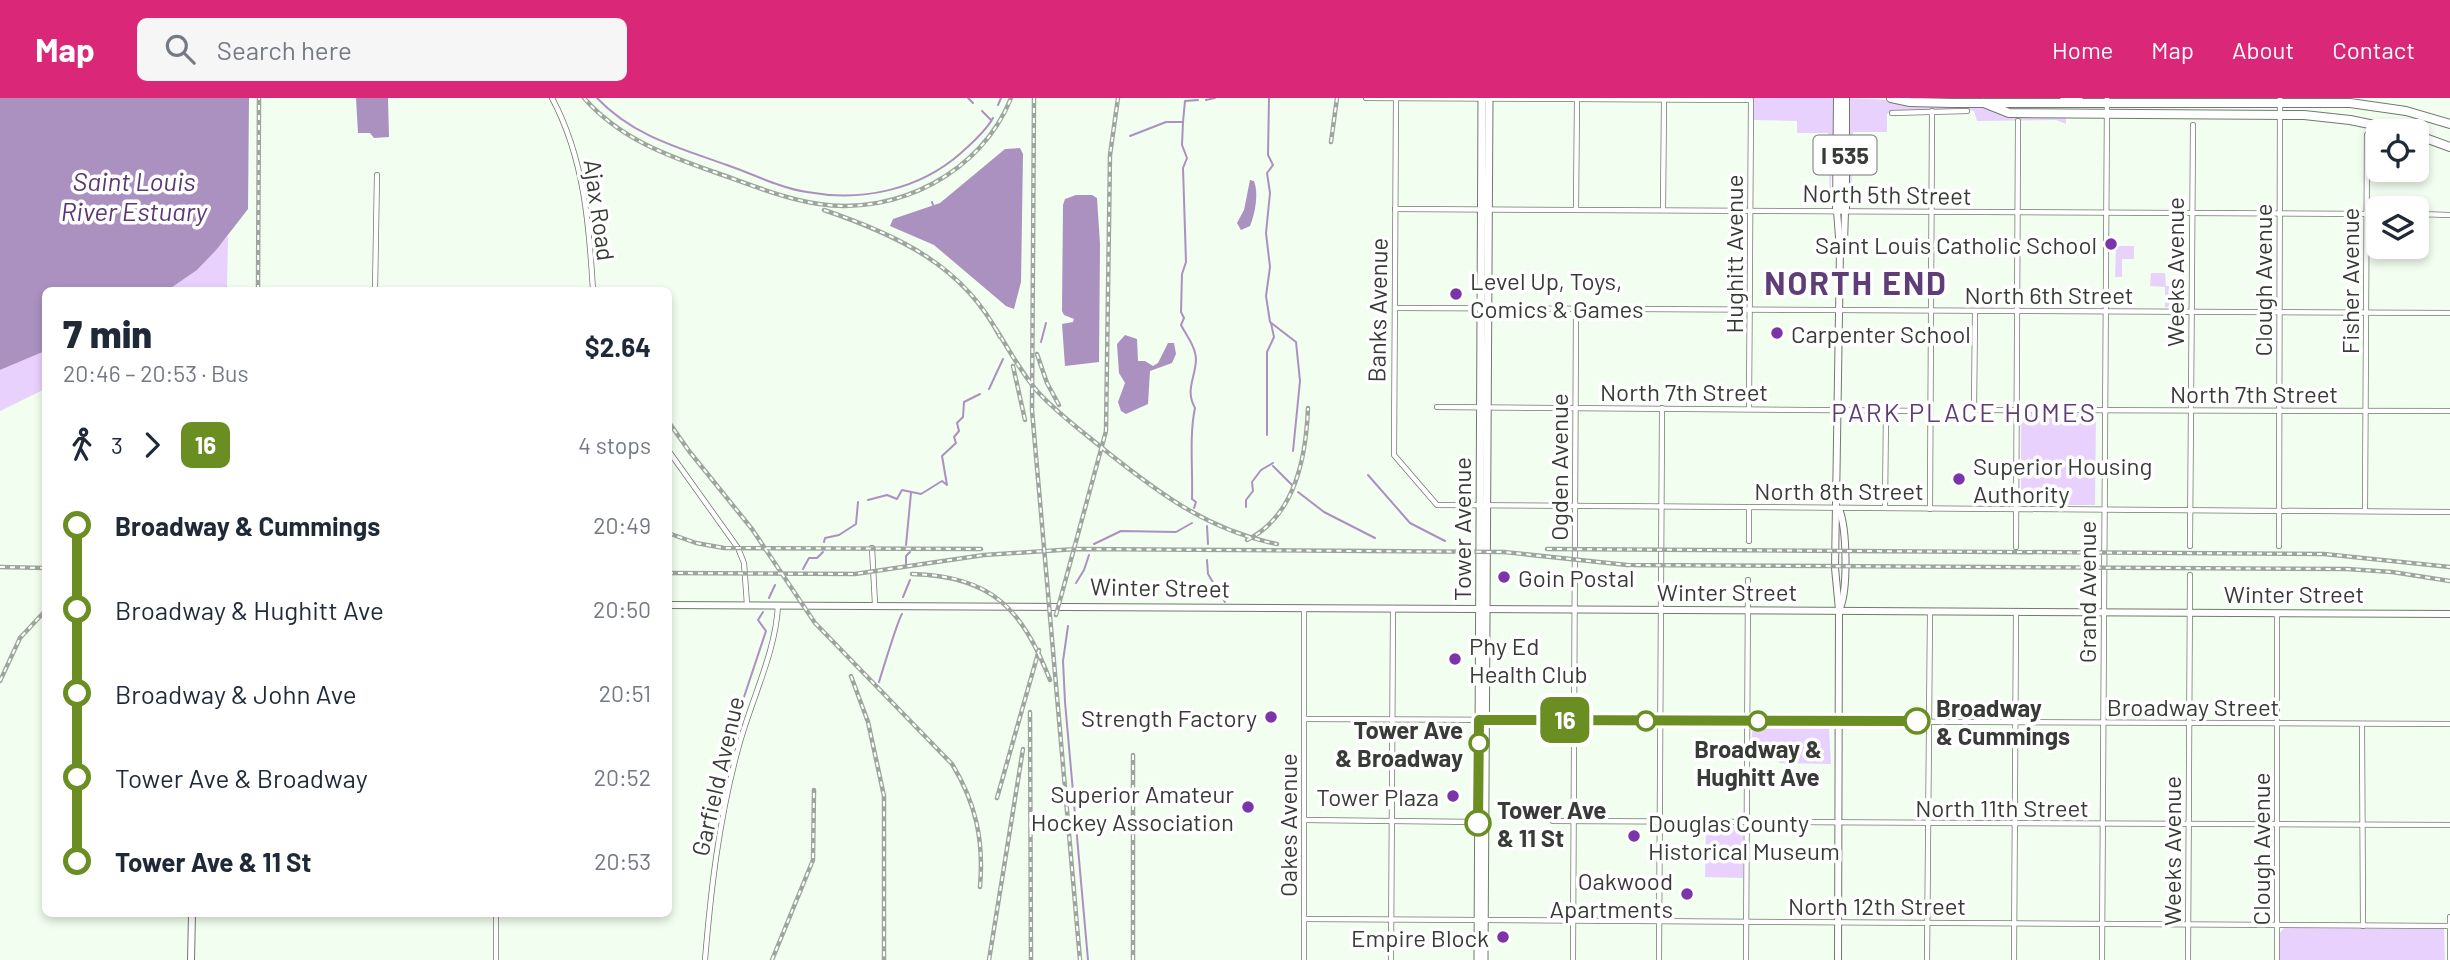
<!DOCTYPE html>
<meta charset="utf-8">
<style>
:root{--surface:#fff;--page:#f6f6f7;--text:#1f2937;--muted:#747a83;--accent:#db2777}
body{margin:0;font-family:Barlow,sans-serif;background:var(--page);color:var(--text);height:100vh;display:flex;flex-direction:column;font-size:26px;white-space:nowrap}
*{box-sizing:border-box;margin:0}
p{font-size:23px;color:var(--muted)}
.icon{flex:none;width:38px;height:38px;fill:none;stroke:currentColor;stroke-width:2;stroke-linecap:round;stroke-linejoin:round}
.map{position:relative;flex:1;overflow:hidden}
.details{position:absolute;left:42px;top:189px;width:630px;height:630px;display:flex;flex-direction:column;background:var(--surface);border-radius:10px;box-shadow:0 4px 10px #0003}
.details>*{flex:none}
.badge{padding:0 14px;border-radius:10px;font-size:24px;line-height:46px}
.buttons{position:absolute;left:2366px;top:21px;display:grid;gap:14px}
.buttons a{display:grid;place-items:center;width:63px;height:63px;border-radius:10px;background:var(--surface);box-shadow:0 4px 10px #0003;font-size:35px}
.map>.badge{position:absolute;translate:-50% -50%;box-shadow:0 0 0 4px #fff}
.legs{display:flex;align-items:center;gap:10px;height:77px;padding:0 21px;font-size:23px}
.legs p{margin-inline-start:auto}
.overview{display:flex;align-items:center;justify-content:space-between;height:119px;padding:0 21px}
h1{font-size:38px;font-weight:800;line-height:52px}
ul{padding:0 21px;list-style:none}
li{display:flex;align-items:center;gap:24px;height:84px;font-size:26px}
li i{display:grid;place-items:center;width:10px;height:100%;margin:0 9px;background:currentColor}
li i::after{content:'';width:18px;height:18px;margin:-9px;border:5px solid;border-radius:50%;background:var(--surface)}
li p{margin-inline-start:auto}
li:first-child i{background:linear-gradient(#0000 50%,currentColor 0)}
li:last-child i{background:linear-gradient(currentColor 50%,#0000 0)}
header{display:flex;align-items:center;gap:42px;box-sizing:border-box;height:98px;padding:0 35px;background:var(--accent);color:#fff}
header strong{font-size:33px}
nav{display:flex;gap:38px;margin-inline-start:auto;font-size:24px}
.search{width:490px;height:63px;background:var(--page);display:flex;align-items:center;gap:18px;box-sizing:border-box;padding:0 24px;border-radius:10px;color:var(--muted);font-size:26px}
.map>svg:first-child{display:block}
.green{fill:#e8d1fc}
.water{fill:#ab91c0}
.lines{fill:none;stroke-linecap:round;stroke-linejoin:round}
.stream{stroke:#ab91c0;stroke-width:2}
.street-casing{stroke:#707a6e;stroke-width:6}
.secondary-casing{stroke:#707a6e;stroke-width:8}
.primary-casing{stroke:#707a6e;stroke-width:9}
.highway-casing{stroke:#707a6e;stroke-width:10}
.street{stroke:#fff;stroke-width:4.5}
.secondary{stroke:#fff;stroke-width:6}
.primary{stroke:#fff;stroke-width:7}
.highway{stroke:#fff;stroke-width:8}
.rail-casing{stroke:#9da69c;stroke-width:4.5}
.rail{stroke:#fff;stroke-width:2;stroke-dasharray:5;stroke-linecap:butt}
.line-1-casing{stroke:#fff;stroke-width:16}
.line-1{stroke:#6b8e23;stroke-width:10}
.poi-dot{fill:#7c35a8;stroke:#fff;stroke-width:2.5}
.stop-1-dot{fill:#fff;stroke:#6b8e23;stroke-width:3.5}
.labels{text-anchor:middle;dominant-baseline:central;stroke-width:7;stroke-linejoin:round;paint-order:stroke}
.shield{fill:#fff;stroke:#747673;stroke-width:2}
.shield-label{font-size:23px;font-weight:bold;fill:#383c37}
.street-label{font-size:24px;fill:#383c37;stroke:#fff}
.poi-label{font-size:24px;fill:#383c37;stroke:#fff;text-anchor:end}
.stop-label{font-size:24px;font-weight:bold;fill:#383c37;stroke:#fff;text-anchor:start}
.water-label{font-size:26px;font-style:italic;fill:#5a3773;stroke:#fff}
.neighbourhood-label{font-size:26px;letter-spacing:2px;fill:#5f3e78;stroke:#fff}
.district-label{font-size:32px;font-weight:bold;letter-spacing:2px;fill:#5f3e78;stroke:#fff}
</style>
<header>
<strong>Map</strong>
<div class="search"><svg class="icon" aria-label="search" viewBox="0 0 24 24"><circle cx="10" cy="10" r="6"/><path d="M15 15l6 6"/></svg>Search here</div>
<nav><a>Home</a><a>Map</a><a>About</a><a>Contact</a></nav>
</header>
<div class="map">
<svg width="2450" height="862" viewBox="0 0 2450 862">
<rect width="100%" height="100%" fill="#f2fef0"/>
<g class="green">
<path d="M1754,0h81l-5,106 -2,-71h-31v-12l-43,-1z"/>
<path d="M1847,0l135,6 20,11 64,2v7l-10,-4 -79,1 -3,-10 -9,-2 -74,2 -4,3v18h-34l-2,73 -2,-2z"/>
<path d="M228,138l-1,54h-59l29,-20z"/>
<path d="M2116,148h18v13h-12v18h-7z"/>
<path d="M2151,175h14l1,13h21l-1,21h-21v-20l-15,-1z"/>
<path d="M45,253v38l-45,22v-41z"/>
<path d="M2021,316h75l-1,91h-74z"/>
<path d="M1753,629l76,1 2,36 -52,-1v-13h-29z"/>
<path d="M1706,727l37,2v51l-38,-1z"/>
<path d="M2284,830l160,1 1,31h-165v-27z"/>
</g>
<g class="water">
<path d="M0,0h249l-1,111 -31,40 -20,21 -29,20h-122l-1,61 -45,19z"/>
<path d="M356,0h32l1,39 -15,1 -4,-5h-12z"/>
<path d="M1020,50l3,6 -2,128 -7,27 -8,-3 -72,-61 -44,-19 3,-7 47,-16 65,-54z"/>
<path d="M1250,82l4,1c5,12 1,33 -4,45l-9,4 -4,-7 7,-13z"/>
<path d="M1076,97h16l5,3 3,46 -1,118 -34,4 -3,-42 11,-2 1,-3 -10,-4 -2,-4 1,-106 2,-6z"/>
<path d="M1125,237l12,4 1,22h7l8,5 5,-3 10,-20h6l2,11 -4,9 -22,8 -2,33 -22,10 -5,-3 -3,-9 7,-19 -6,-10 -2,-29z"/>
</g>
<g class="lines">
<g class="stream">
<path d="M597,0c36,38 82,50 130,67 26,9 53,23 80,27 55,10 112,-2 154,-39 11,-10 25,-22 32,-35"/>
<path d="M968,0l5,5"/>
<path d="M1269,0l-1,57 5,10 -6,8 3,20 -4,40 4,34 -4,29 4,26 26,20 4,39 -7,70"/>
<path d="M1206,2l9,-2"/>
<path d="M998,7l3,-7"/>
<path d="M982,13l9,9"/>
<path d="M1183,24l-1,23 5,13 -4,10 3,94 -4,12 -1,38 3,6 -3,7c5,10 15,22 15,35 -1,19 -11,30 -1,48 -6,28 -2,62 -3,91l4,3 -2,6"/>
<path d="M1130,38l36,-14h17l2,-21 13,-1"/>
<path d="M932,104l1,3"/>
<path d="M1041,244l5,-19"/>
<path d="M989,291l14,-30"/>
<path d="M1267,337v-83l7,-15 -3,-14"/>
<path d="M1273,368l19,19"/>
<path d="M1368,377l42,48 35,18"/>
<path d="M1298,394l26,20 51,26"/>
<path d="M868,402l19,-5 10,4 5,-9 19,4 21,-13 5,4 -5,-29 14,-13 -2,-6 5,-6 -2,-8 6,-6 1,-15 16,-8"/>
<path d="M1246,409v-7l7,-9 -1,-9 9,-12 12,-7"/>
<path d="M1207,428l1,18"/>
<path d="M824,444l1,-4 14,-3 17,-11 2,-22"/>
<path d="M1094,446l27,-13 55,1 16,-9"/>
<path d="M906,447l5,-52"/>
<path d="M1207,462l1,14 17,28"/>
<path d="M906,468v-10l4,-4"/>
<path d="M803,471l6,-11h8l6,-6"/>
<path d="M1076,485l8,-13 5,-15"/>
<path d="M903,499l7,-17"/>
<path d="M769,500l6,-13"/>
<path d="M1068,528l-5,35 2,41 23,258"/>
<path d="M879,584c3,-10 20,-65 23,-68"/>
<path d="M740,611l26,-78 -8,-11 5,-8"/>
</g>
<defs>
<g id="street">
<path d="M552,0c32,60 37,125 41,192"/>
<path d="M1366,0l385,2 -2,309"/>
<path d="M1396,0l-2,357 43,50 1013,7"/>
<path d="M1892,15l75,-2"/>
<path d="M1395,111l983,5"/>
<path d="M1576,112l1,-111"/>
<path d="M1663,112l1,-111"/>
<path d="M2417,116l33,1"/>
<path d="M375,192l2,-115"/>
<path d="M1395,210l1055,5"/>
<path d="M1975,213l-1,99 476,1"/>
<path d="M1437,309l494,4"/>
<path d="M668,352l70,98 6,15 3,41"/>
<path d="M1885,410l1,-98"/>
<path d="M1930,411l2,-398"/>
<path d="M2365,413l2,-376"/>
<path d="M1749,443v-34"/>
<path d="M2190,448l3,-421"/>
<path d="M2279,448l1,-448"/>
<path d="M2016,449l2,-426"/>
<path d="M872,450l3,56"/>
<path d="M1305,621l1145,5"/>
<path d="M2362,626l1,202"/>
<path d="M1304,722l174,2"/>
<path d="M1553,723l897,4"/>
<path d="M1304,821l1146,7"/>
<path d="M496,862v-46"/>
<path d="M705,862c6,-72 14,-141 33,-211 12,-47 38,-96 40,-144"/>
<path d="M1304,862v-352"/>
<path d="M1391,862l2,-352"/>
<path d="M1573,862l3,-651"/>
<path d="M1659,862l3,-552"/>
<path d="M1746,862l2,-380"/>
<path d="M1927,862l3,-348"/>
<path d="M2014,862l2,-348"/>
<path d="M2102,862l5,-862"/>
<path d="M2188,862l2,-385"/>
<path d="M2277,862v-347"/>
<path d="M2450,862v-43"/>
</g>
<g id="secondary">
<path d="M1837,113l3,39 -5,318 4,42 -1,350"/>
<path d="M1840,152l4,-7 1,-32"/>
<path d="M1839,411c8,19 9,80 1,99"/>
<path d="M668,507l1782,9"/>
<path d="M191,862l1,-46"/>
</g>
<g id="primary">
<path d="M2064,0l15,2"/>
<path d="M1478,862l4,-862"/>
<path d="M1484,862l5,-862"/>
</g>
<g id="highway">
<path d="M1891,0l19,4 41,1h399l56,8 44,13"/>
<path d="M1984,5l25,10 295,2 46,5 54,11"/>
<path d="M2417,37l33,12"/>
<path d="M1837,113l1,-113"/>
<path d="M1845,113v-113"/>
</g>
</defs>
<use href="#street" class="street-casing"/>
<use href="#secondary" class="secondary-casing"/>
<use href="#primary" class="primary-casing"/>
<use href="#highway" class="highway-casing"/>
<use href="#street" class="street"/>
<use href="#secondary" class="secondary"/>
<use href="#primary" class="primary"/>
<use href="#highway" class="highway"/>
<defs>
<g id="rail">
<path d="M584,0c36,41 84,58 133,75 34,12 68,26 102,31 78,12 163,-32 192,-106"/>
<path d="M1034,0l-2,312 48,550"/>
<path d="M1331,44l6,-44"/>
<path d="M824,112c73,25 139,55 176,127"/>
<path d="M258,192l1,-192"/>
<path d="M996,231c13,21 25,43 41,62 21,23 46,41 69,60 54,43 102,79 171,93"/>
<path d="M1037,256l10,29 12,22"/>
<path d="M1013,268l12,54"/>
<path d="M668,323l21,30 63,78 63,94 137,141c24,39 32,77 28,123"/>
<path d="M668,435l28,10 28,5 257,1"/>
<path d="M1247,442c48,-24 59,-82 61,-132"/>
<path d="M1547,451l777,5 126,13"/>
<path d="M0,469l46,1"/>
<path d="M668,475l187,1 129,-19 92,-6 428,3 123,13 720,4 45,3 58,9"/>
<path d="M912,476c80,2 110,35 138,106"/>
<path d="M1056,517l50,-184 4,-276 8,-57"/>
<path d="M851,578l17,46 16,74v164"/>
<path d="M0,583l20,-43 26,-28"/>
<path d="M1030,614l1,248"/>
<path d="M1133,657v205"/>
<path d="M997,700l42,-148"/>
<path d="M772,862l41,-100 1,-70"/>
<path d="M989,862l34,-211"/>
</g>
</defs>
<use href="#rail" class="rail-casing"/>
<use href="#rail" class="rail"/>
</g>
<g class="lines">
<defs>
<path id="line-1" d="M1478,725l1,-103 438,1"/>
</defs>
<use href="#line-1" class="line-1-casing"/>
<use href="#line-1" class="line-1"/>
</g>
<g class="poi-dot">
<circle cx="2111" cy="146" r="7"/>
<circle cx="1456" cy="196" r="7"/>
<circle cx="1777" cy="235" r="7"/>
<circle cx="1959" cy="381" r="7"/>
<circle cx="1504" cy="479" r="7"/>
<circle cx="1455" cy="561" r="7"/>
<circle cx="1271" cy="619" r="7"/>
<circle cx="1453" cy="698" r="7"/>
<circle cx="1248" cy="709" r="7"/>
<circle cx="1634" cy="738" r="7"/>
<circle cx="1687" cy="796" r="7"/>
<circle cx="1503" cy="839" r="7"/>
</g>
<g class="stop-1-dot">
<circle cx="1646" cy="623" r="9"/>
<circle cx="1758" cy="623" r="9"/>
<circle cx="1917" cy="623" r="12"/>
<circle cx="1479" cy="645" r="9"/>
<circle cx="1478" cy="725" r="12"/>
</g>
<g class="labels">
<rect class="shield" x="1813.5" y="37.5" width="63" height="39" rx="5"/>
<g class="shield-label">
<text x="1845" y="57">I 535</text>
</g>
<g class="street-label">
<text transform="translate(1887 96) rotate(1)">North 5th Street</text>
<text transform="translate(600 112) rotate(82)">Ajax Road</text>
<text transform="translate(1733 156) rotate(-90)">Hughitt Avenue</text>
<text transform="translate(2174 174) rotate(-90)">Weeks Avenue</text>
<text transform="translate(2262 182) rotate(-90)">Clough Avenue</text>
<text transform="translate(2349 183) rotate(-90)">Fisher Avenue</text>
<text x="2049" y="196">North 6th Street</text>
<text transform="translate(1377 212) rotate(-89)">Banks Avenue</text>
<text x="1684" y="293">North 7th Street</text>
<text x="2254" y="295">North 7th Street</text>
<text transform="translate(1558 369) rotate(-90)">Ogden Avenue</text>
<text x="1839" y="392">North 8th Street</text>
<text transform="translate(1461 431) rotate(-90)">Tower Avenue</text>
<text transform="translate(1160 489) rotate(1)">Winter Street</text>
<text x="1727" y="493">Winter Street</text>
<text transform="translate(2086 494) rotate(-90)">Grand Avenue</text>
<text x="2294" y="495">Winter Street</text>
<text x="2193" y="608">Broadway Street</text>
<text transform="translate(717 678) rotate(-77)">Garfield Avenue</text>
<text x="2002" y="709">North 11th Street</text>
<text transform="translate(1287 727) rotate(-90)">Oakes Avenue</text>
<text transform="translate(2260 751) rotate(-90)">Clough Avenue</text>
<text transform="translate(2171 753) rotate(-90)">Weeks Avenue</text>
<text x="1877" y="807">North 12th Street</text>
</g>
<g class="poi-label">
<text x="2097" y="146">Saint Louis Catholic School</text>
<text x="1470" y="182" text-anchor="start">Level Up, Toys,<tspan x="1470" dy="28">Comics &amp; Games</tspan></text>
<text x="1791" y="235" text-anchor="start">Carpenter School</text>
<text x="1973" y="367" text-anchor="start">Superior Housing<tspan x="1973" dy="28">Authority</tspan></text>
<text x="1518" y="479" text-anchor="start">Goin Postal</text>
<text x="1469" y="547" text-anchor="start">Phy Ed<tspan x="1469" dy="28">Health Club</tspan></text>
<text x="1257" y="619">Strength Factory</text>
<text x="1234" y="695">Superior Amateur<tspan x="1234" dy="28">Hockey Association</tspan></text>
<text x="1439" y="698">Tower Plaza</text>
<text x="1648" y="724" text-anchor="start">Douglas County<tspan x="1648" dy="28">Historical Museum</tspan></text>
<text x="1673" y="782">Oakwood<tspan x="1673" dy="28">Apartments</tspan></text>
<text x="1489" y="839">Empire Block</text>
</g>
<g class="stop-label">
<text x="1936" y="609">Broadway<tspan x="1936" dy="28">&amp; Cummings</tspan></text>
<text x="1463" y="631" text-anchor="end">Tower Ave<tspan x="1463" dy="28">&amp; Broadway</tspan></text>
<text x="1758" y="650" text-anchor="middle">Broadway &amp;<tspan x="1758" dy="28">Hughitt Ave</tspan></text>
<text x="1497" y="711">Tower Ave<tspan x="1497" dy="28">&amp; 11 St</tspan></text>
</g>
<g class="water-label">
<text x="134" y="82">Saint Louis<tspan x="134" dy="30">River Estuary</tspan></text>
</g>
<g class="neighbourhood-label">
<text x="1964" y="313">PARK PLACE HOMES</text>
</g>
<g class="district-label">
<text x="1856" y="184">NORTH END</text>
</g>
</g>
</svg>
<div class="buttons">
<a><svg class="icon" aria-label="locate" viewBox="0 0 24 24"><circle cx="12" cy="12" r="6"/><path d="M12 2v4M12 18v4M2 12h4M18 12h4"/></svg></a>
<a><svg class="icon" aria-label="layers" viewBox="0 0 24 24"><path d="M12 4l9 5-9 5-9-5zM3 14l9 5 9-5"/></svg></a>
</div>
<b class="badge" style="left:1565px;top:622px;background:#6b8e23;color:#fff">16</b>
<section class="details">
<div class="overview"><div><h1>7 min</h1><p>20:46 – 20:53 · Bus</p></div><b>$2.64</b></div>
<div class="legs"><svg class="icon" aria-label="walk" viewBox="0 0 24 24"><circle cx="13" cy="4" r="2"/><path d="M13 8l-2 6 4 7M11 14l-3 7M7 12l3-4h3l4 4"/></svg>3<svg class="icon" aria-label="forward" viewBox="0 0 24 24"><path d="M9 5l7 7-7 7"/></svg><b class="badge" style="background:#6b8e23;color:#fff">16</b><p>4 stops</p></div>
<ul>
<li><i style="color:#6b8e23"></i><b>Broadway &amp; Cummings</b><p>20:49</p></li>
<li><i style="color:#6b8e23"></i><span>Broadway &amp; Hughitt Ave</span><p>20:50</p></li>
<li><i style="color:#6b8e23"></i><span>Broadway &amp; John Ave</span><p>20:51</p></li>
<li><i style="color:#6b8e23"></i><span>Tower Ave &amp; Broadway</span><p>20:52</p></li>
<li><i style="color:#6b8e23"></i><b>Tower Ave &amp; 11 St</b><p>20:53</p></li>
</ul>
</section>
</div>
